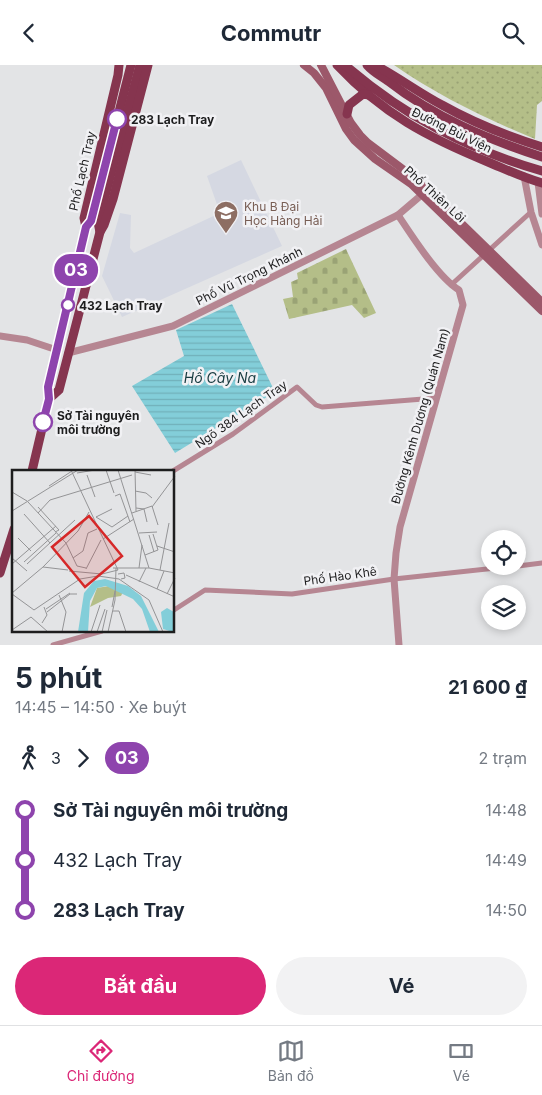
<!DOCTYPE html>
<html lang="vi">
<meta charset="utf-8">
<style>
:root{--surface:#fff;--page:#f2f2f3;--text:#1f2937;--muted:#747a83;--line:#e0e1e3;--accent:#db2777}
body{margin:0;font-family:Inter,sans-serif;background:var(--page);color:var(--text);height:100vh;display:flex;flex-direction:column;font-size:19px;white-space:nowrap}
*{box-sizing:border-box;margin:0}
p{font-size:16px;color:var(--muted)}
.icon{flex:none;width:28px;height:28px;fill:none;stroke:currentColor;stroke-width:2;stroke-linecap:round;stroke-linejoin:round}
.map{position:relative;height:580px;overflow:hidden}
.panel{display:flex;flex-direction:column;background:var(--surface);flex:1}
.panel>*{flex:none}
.badge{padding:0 10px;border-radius:16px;font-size:18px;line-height:32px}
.fabs{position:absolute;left:481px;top:465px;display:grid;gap:10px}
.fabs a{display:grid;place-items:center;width:45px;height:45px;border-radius:50%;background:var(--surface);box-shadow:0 2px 8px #0003;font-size:25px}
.map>.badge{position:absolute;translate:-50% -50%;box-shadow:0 0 0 2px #fff}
.legs{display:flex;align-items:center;gap:8px;height:55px;padding:0 15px;font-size:16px}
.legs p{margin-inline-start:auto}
.head{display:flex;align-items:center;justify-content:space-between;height:85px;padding:0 15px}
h1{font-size:28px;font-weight:700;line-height:38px}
.primary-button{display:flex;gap:10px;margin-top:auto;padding:10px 15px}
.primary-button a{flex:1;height:58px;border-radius:30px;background:var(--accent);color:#fff;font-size:20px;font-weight:700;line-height:58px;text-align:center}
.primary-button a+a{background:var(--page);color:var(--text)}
ul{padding:0 15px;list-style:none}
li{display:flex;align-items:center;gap:18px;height:50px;font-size:19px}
li i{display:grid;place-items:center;width:8px;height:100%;margin:0 6px;background:currentColor}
li i::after{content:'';width:12px;height:12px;margin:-6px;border:4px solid;border-radius:50%;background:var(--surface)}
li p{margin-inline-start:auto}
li:first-child i{background:linear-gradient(#0000 50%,currentColor 0)}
li:last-child i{background:linear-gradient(currentColor 50%,#0000 0)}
header{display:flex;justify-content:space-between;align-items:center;height:65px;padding:0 15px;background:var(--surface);font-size:22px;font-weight:700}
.dock{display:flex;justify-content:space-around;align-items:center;height:70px;border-top:1px solid var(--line);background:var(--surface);font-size:14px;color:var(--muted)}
.dock a{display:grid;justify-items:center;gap:2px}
.dock .active{color:var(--accent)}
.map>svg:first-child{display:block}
.built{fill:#d5d8e2}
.green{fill:url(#green-dots)}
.cemetery{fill:url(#cemetery-stones)}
.water{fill:url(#water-rules)}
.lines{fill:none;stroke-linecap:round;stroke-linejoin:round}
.minor{stroke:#b68692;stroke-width:5}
.tertiary{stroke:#b68692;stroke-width:7}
.secondary{stroke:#9c586a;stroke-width:8}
.primary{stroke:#86354f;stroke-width:9}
.line-1-casing{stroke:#fff;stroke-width:11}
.line-1{stroke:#8e44ad;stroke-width:8}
.stop-1-dot{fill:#fff;stroke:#8e44ad;stroke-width:2.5}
.labels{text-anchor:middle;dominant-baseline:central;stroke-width:5;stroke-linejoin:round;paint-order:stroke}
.stop-label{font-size:12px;font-weight:bold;fill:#1d1d1e;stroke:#f1f1f4;text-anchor:start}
.street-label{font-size:12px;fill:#1d1d1e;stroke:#f1f1f4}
.education-label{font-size:12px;fill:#785e54;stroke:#f1f1f4;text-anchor:start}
.water-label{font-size:14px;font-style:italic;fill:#183c41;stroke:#f1f1f4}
.inset-road{fill:none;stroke:#949496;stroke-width:1}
.view{fill:#d62828;fill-opacity:0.15;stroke:#d62828;stroke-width:2.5}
.inset-edge{fill:none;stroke:#1d1d1e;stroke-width:2.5}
</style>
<header><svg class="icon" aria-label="back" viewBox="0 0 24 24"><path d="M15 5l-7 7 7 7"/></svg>Commutr<svg class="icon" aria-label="search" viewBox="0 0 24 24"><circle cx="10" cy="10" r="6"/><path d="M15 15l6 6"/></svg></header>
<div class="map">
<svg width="542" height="580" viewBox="0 0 542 580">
<defs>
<pattern id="green-dots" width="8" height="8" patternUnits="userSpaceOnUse" patternTransform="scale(1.25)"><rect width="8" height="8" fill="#b4be88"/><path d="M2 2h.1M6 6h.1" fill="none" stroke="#9aa375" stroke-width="1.8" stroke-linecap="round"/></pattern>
<pattern id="cemetery-stones" width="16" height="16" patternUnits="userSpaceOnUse" patternTransform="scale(1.25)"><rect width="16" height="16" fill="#b4be88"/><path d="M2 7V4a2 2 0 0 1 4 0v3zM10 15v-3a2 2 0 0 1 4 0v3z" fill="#9aa375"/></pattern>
<pattern id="water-rules" width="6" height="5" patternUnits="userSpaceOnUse" patternTransform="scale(1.25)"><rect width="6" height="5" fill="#83ced9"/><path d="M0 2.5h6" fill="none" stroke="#71b0ba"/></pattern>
</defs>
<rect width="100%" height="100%" fill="#e3e4e6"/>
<path class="built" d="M241,95l41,86 -160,71 -20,-41 18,-63 11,2 -1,33 4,5 86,-40 -13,-37z"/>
<path class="green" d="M394,0h148v36l-5,4 -2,34c-49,-20 -98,-44 -141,-74z"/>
<path class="cemetery" d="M346,184l30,64 -12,5 -12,-13 -63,14 -6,-20 10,-2 -2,-15 7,-3 -1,-6z"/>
<path class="water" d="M232,239l43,88 -100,61 -43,-67 52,-30 -8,-26z"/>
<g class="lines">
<g class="minor">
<path d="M451,220l80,-73"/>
<path d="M173,406l60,-37 64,-47 19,18 6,2 114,-9"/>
<path d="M518,501l24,-3"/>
<path d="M174,545l31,-20 87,4 102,-15 121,-13"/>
<path d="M53,580l49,-14"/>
</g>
<g class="tertiary">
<path d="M524,111l7,36 11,33"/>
<path d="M538,117l4,32"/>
<path d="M398,150c14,21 40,62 61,75l4,15 -63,222 -4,26 -2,26 5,66"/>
<path d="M0,271l27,4 30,10"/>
<path d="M68,288l105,-27 225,-111 27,-23"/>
</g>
<g class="secondary">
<path d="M304,0l10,8 12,15 20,41 8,11 21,19 36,25 131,127"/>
<path d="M321,0l30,58 9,12 8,8 48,36 126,123"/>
</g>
<g class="primary">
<path d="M337,0c46,49 90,72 151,97 17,7 36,16 54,21"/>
<path d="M345,0c59,51 122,84 197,106"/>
<path d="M367,0c6,7 14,11 21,16 46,36 99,58 154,76"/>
<path d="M375,0c23,12 44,28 67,40 32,18 65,31 100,42"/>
<path d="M347,49l2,-9 14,-11 6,1"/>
<path d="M86,162l5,-6 40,-156"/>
<path d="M100,167l-2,-10 42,-157"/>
<path d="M49,334l10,-9 41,-158 4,-7 9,-26 35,-134"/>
<path d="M32,406l17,-72 -1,-12 38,-160 -2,-9 34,-143 1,-10"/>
<path d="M0,508l14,-44"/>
</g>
</g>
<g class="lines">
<defs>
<path id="line-1" d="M43,357l6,-23 -1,-12 38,-160 5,-6 26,-102"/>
</defs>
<use href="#line-1" class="line-1-casing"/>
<use href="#line-1" class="line-1"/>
</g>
<defs>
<symbol id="university-pin" viewBox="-11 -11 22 30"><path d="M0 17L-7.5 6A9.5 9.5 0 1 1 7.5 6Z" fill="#8d6e63" stroke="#f1f1f4"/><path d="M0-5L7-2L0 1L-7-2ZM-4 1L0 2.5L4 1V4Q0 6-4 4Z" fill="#fff"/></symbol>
</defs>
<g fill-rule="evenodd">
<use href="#university-pin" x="212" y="134" width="28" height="38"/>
</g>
<g class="stop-1-dot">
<circle cx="117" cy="54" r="9"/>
<circle cx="68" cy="240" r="6"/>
<circle cx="43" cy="357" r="9"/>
</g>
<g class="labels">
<g class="stop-label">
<text x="131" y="54">283 Lạch Tray</text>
<text x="79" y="240">432 Lạch Tray</text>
<text x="57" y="350">Sở Tài nguyên<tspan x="57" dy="14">môi trường</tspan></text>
</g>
<g class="street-label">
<text transform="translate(452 65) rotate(26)">Đường Bùi Viện</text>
<text transform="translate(82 106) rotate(-77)">Phố Lạch Tray</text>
<text transform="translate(435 129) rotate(42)">Phố Thiên Lôi</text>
<text transform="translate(249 211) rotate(-26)">Phố Vũ Trọng Khánh</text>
<text transform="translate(241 349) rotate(-35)">Ngõ 384 Lạch Tray</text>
<text transform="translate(420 351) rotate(-74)">Đường Kênh Dương (Quán Nam)</text>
<text transform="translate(340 511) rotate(-8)">Phố Hào Khê</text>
</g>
<g class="education-label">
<text x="244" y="141">Khu B Đại<tspan x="244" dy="14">Học Hàng Hải</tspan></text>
</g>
<g class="water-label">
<text x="220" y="312">Hồ Cây Na</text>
</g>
</g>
<g transform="translate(12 405)">
<rect width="162" height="162" fill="#e3e4e6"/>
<path d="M97,116l14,6 -2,4 -13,2 -18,9 7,-19z" fill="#b4be88"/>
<path d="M93,109l23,7 13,10 18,36h-9l-8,-23 -9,-10 -27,-13 -9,2 -7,13 -2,31h-10l6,-39 10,-12zM155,138l7,4 -1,20 -10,-3 -2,-17z" fill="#83ced9"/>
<path class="inset-road" d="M59,0l47,100M94,0l8,23M106,0l31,98M123,0l1,41M123,2l16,3M65,3l18,-3M75,5l8,22M37,16l23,-15M123,21l11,2 6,5M0,22l15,9M103,26l5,-2 10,28M16,32l38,41 11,23 9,2M26,37l21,23 -4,2M140,37l23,-31M124,38l8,1 3,13M0,41l66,-41M26,43l12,-13 82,-25M120,43l20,-7 6,19M12,44l26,29M84,47l16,10 16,-11M84,47l16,-8M127,63l18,-1M137,65l5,17M6,68l13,13M91,69l31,-20M145,76l18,6M133,85l13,-5 -5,-16M0,88l15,13M61,88l10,-7 5,-18 9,-4M12,92l32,-29M0,94l44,-38M15,94l48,-44M31,97l35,-36 11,-19M101,98h36l26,5M127,98l3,-23M74,99l15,-29M148,100l9,-47M57,101l33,3 16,-4M106,104l6,-1 1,5 -4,1M114,105l49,22M127,112l7,-14M145,119l7,-18M0,123l31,-26 25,3M0,124l22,16 46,-31 18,-3 21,3 30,21 14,32M155,124l8,-16M47,125l7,17 -4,20M100,137l3,-16M34,139l24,-16M101,141h6l7,21M35,142l23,-18h7M30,153l5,-8 -3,-8M0,160l19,-13 17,15M79,162l9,-27M85,162l8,-23M90,162l5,-22M96,162l7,-32 1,-32"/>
<path class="view" d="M77,46l33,40 -37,31 -33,-40z"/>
<rect width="162" height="162" class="inset-edge"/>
</g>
</svg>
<div class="fabs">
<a><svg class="icon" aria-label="locate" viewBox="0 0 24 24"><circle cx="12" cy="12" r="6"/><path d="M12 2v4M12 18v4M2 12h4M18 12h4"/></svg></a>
<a><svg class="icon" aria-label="layers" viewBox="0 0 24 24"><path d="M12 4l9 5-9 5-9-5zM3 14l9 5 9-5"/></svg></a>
</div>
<b class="badge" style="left:76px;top:205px;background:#8e44ad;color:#fff">03</b>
</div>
<section class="panel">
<div class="head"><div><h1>5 phút</h1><p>14:45 – 14:50 · Xe buýt</p></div><b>21 600 ₫</b></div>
<div class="legs"><svg class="icon" aria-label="walk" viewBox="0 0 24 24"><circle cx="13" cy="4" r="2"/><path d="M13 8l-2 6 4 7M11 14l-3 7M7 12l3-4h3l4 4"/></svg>3<svg class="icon" aria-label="forward" viewBox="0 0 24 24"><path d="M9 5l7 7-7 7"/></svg><b class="badge" style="background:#8e44ad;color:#fff">03</b><p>2 trạm</p></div>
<ul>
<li><i style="color:#8e44ad"></i><b>Sở Tài nguyên môi trường</b><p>14:48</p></li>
<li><i style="color:#8e44ad"></i><span>432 Lạch Tray</span><p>14:49</p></li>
<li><i style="color:#8e44ad"></i><b>283 Lạch Tray</b><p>14:50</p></li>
</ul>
<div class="primary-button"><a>Bắt đầu</a><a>Vé</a></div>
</section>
<nav class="dock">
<a class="active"><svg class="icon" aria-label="directions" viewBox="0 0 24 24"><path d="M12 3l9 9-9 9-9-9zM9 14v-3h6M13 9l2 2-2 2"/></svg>Chỉ đường</a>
<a><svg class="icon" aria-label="map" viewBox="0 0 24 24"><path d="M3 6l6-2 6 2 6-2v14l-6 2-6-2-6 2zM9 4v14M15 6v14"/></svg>Bản đồ</a>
<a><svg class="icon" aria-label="tickets" viewBox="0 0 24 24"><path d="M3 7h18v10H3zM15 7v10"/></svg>Vé</a>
</nav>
